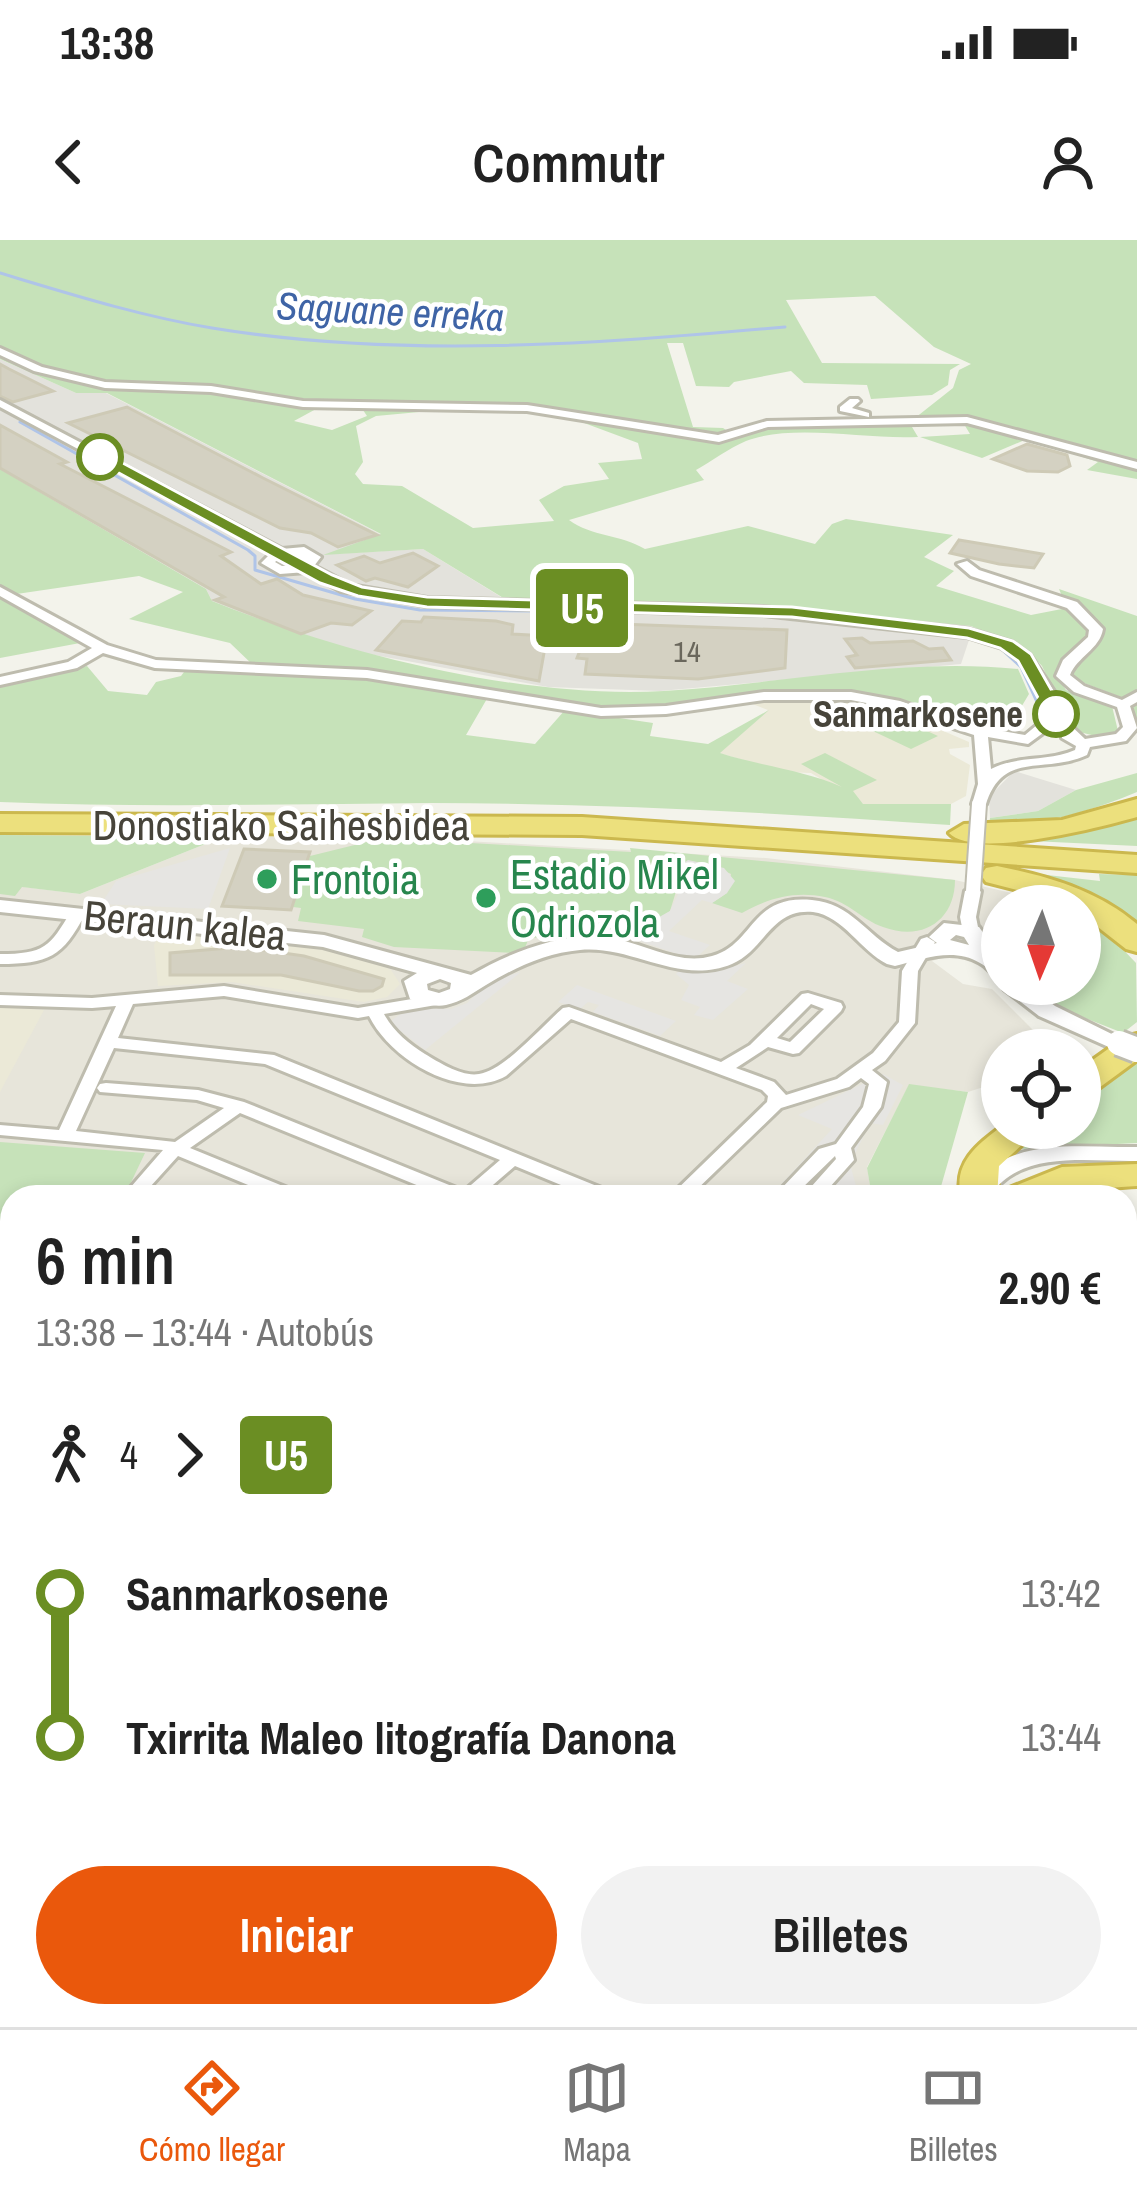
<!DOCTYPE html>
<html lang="es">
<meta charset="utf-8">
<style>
:root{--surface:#fff;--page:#f2f2f2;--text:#222;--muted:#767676;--line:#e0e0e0;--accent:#ea580c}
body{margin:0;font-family:"Archivo Narrow",sans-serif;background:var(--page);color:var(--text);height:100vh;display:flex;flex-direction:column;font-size:45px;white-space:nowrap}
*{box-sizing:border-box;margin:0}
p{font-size:39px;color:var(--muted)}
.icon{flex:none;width:66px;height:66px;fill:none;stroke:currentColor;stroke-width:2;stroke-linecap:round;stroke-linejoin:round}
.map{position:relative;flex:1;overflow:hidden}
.panel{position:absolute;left:0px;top:945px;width:1137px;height:843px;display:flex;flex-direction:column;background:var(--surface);border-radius:36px 36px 0 0;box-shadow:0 6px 18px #0003}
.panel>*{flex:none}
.badge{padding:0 24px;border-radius:9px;font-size:42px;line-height:78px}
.needle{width:78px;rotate:182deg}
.buttons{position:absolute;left:981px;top:645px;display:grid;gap:24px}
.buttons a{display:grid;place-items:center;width:120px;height:120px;border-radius:50%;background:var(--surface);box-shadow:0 6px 18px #0003;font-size:60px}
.map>.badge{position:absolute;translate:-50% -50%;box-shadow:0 0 0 6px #fff}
.legs{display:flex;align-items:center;gap:18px;height:132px;padding:0 36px;font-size:39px}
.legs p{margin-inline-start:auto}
.headline{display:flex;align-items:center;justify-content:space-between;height:204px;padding:0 36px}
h1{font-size:66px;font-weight:600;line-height:90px}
.primary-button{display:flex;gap:24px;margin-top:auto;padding:24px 36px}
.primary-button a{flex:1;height:138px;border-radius:72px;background:var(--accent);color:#fff;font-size:48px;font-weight:600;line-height:138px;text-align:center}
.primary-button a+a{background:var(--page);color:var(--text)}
ul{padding:0 36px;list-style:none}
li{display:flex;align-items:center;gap:42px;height:144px;font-size:45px}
li i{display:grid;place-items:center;width:18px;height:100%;margin:0 15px;background:currentColor}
li i::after{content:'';width:30px;height:30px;margin:-15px;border:9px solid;border-radius:50%;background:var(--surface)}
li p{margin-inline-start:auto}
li:first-child i{background:linear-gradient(#0000 50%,currentColor 0)}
li:last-child i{background:linear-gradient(currentColor 50%,#0000 0)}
.status{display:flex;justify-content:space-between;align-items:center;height:84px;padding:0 60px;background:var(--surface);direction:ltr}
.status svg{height:33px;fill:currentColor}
header{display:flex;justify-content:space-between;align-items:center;height:156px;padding:0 36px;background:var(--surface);font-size:54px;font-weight:600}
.tabs{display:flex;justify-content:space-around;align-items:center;height:168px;border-top:3px solid var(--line);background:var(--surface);font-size:33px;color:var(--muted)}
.tabs a{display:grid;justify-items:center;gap:6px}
.tabs .current{color:var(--accent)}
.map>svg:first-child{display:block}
.residential{fill:#e7e5da}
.industrial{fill:#e3e2dc}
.education{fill:#ebe9d7}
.green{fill:#c6e2b9}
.parking{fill:#e6e5e2}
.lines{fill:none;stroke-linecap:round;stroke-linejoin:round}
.stream{stroke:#afc4e8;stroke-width:3}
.building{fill:#d4d1c2;stroke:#cecab6;stroke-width:3}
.minor-casing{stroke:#bebcae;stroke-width:6}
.tertiary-casing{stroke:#bebcae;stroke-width:6}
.motorway-casing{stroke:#cbb84e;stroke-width:6}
.minor{fill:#fff;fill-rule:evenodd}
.tertiary{fill:#fff;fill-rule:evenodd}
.motorway{fill:#ece07d;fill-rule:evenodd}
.minor-bridge-casing{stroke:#bebcae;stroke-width:18;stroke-linecap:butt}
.tertiary-bridge-casing{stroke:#bebcae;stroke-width:30;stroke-linecap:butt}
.minor-bridge{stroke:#fff;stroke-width:14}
.tertiary-bridge{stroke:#fff;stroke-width:24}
.line-1{fill:#6b8e23;stroke:#fff;stroke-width:3}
.stop-1-dot{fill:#fff;stroke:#6b8e23;stroke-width:6}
.leisure-dot{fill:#2e9e5b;stroke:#fff;stroke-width:4.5}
.labels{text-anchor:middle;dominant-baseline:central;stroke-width:9;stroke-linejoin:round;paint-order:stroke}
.far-number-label{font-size:30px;fill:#6a675c}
.far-stop-label{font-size:36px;font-weight:bold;fill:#47443a;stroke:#fff;text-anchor:end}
.far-water-label{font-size:39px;font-style:italic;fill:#3f64a6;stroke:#fff}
.street-label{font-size:42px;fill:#47443a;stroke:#fff}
.leisure-label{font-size:42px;fill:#27864d;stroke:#fff;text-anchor:start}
</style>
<div class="status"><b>13:38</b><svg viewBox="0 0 49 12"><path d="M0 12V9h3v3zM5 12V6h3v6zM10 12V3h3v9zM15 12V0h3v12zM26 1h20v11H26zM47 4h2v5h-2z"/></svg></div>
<header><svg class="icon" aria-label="back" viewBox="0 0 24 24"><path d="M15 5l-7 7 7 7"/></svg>Commutr<svg class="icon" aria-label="person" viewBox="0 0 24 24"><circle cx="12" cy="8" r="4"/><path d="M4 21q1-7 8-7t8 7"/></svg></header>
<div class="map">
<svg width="1137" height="1787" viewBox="0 0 1137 1787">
<rect width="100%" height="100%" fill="#f3f3eb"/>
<path class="residential" d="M378,596l388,22 189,22 96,22 1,4h-50v36l-16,1 -54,18 31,23 29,5 48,48 -7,13h-31v31l-34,11 -59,-7 -42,82 5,30h-860v819h897v11h-909v-1143l80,10 143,-57z"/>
<g class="industrial">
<path d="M0,119l76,34h30l276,142 -53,19 94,-5 101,62 203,4 243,22 -9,27 -301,27 -112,-4 -179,-33 -69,-18 -88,-35 -6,-12 -206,-120z"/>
<path d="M1014,531l62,19 -38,21 -48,7 -1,-21z"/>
</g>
<g class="education">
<path d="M805,458l66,2 98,42v5l-20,2 1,5 20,11 -4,31 -15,8h-88l-52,-31 -27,-1 -65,-19 49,-43 -23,-9z"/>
<path d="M181,692l147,17 52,15 11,6 9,14 -13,13 -23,5 -132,-20 -74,4 -4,-41 6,-12z"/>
<path d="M0,767l44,3 -44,82z"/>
<path d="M15,1776h203l-9,11h-175z"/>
</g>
<g class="green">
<path d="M0,0h1137v239l-50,-9 11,-8 -71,-23 -45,19 -62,-21 50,-3 -9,-15 -46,-1 38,-30 6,-18 12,-6 -37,-17 -59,-51 -89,4 36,63 138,1 -10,6 -2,15 -16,10 -61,4 -4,-14 -63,-2 -13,-12 -57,11 -5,5 -33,-1 -13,-43h-16l26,84 30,1 9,6 -15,4 -182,-30 -232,-5 -95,-16 -46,-1 154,23 -22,12 38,9 35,-14 -6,-9 65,-1 4,5 -54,5 -20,10 7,36 -8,12 8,10 39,2 71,42 81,-7 -15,-21 25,-14 45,-7 -11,-16 44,-4 -4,-16 -70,-26 148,24 53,-15 140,-4 9,15c-50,3 -125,-14 -172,4 -17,7 -34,20 -50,29l8,10 -135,40c23,17 51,14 76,29l103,-23 67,18 17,-20 14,-5 107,16 -29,22 30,14 -18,15 95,29 36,-7 -8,-19 78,27v104l-14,-22 -68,-26 11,18 46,16 6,25 -18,6 -21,-5 -14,-17 -23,-49 -17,-18 -54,-22 -243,-23 -223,-4 -82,-50 -100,6 58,-21 -274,-141h-31l-76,-34z"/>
<path d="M0,229l206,120 6,12c133,53 308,98 452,90 118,-7 237,-34 354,-22l11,25 -18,30 -17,5 -23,-4 -69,-25 -43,-7h-55l-185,18 -209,-31 -156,-14 -24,-23 -101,-24 54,-27 -44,-16 -136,20 77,47 -80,15z"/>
<path d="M87,426l21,25 39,4 9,-13 25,-6 6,-8 193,10 108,19 -22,38 69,9 30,-34 88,13 -3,13 58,8 61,-34 -49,43c41,13 84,17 122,34l-41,-23 24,-11 52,27 -24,11 10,13h88l-1,21c-174,-12 -346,-22 -520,-22 -144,1 -287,5 -430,-1v-120z"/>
<path d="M868,464l70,32 -27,13 -70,-33z"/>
<path d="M1137,533v19c-50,21 -93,32 -148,35l1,-9 48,-7 38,-21z"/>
<path d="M1137,575v31l-149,-7 83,-5z"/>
<path d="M0,595l223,2 -143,57 -58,-7 -7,9 -15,-2z"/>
<path d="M383,598l248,14 -1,-4 325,32c0,40 -32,62 -72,47 -21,-7 -34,-25 -58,-30 -31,-6 -56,1 -83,16l-30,-10 15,-10 4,-19 -24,-11 -29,22 -8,26 -22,15 -29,8 -90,4 -5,12 -9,3 -121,-6 -32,-10 2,-8 -66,-8 3,-13 -8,-1 17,-51z"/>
<path d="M1003,630l97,11 -1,-7 38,1v56z"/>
<path d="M1080,677l32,21 24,25 1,59 -14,11 -61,-24 -36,-25h54z"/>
<path d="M1133,821l4,1v81l-118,6 21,-21h40v-29z"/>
<path d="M909,844l59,8 -30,105h-66l-5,-29z"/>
<path d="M0,902l145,11 -21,44h-112v39l-12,-1z"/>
<path d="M1125,1291l12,9v449l-12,38h-216v-11h216z"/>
</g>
<g class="parking">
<path d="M230,608l-22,61 -107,-5 15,-23z"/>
<path d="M688,620l36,8 11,13 -8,12 -15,10 -10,-3 -33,31 41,14 -12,11 -12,1 -61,-21 45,-25 8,-17 -8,-21z"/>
<path d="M746,723l-19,18 21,8 -35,31 -19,-5 6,-8 -19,-7 8,-15 -13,-11 4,-4 37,1z"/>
<path d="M521,732l-96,78 -31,-24 -2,-6 7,-5 23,-7 29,1 16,-6 23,-22z"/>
<path d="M577,745l99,36 -16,15 -67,-24 6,-7 -11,-3 -8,7 -22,-7z"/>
<path d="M883,834l20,11 -20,40 -13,-2 -20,41 9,33 -88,-2 61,-66 -34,-14z"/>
</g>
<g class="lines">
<g class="stream">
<path d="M0,33c70,21 140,43 212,55 189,31 383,16 573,-1"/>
<path d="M20,182l228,128 7,6v14l100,29 65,11 216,2"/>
<path d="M719,374l73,4"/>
<path d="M998,406l23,21 17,37"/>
</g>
</g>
<g class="building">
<path d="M0,124l9,5 44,22 -40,11 -13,-6z"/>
<path d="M127,167l136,71 114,57 -39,12 -27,-14 -31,-5 -212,-105z"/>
<path d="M0,185l67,37 -7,2 171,88 -10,4 40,28 16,-5 26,16 68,16 -19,14 -21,-2 -30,11 -86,-34 9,-3 -224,-129z"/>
<path d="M1027,204l40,11 3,11 -12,6 -31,-1 -34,-12z"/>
<path d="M959,300l84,14 -9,14 -35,-4 -49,-11z"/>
<path d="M413,313l25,13 -30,21 -33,-9 -9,3 -29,-16 27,-9 16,7z"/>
<path d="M424,377l72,4 17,4 -1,9 35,2 -8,45 -163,-31 26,-29 19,1z"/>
<path d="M591,383l196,7 -2,38 -87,11 -113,-5 2,-15 -10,-1z"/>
<path d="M862,398l8,5 43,-2 16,8 14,-1 8,12 -96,8 -8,-11 10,-2 -12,-16z"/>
<path d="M244,609l66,3 -19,58 -69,-4z"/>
<path d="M241,707l63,9 80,23 -2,7 -9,5h-14l-78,-16h-111v-22z"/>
</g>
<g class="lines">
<defs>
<g id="minor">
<path d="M0,108l42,19 63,15 106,4 92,15 224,4 191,30 49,-14 200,-4 170,45v7l-170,-46 -199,4 -49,15 -192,-31 -224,-4 -92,-15 -106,-4 -71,-17 -34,-16z"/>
<path d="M850,159h8l2,2 -8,7 17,5v4l-29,-6v-4z"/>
<path d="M0,160l282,149 22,-2 17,10 -7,9 36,19 77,13 335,9 207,22 43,13 18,13 29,44 6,21 20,19 31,-5 7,-7 -6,-20 -43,-15 -18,-16 7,-16 25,-23 1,-7 -22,-22 -96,-32 -14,-12 10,-3 12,9 98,32 26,27c-3,20 -26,28 -33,46l14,11 38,14 15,-8v10l-7,4 7,22 -11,13 -36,6 -3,8c-44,20 -84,-5 -101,49l-7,4 -7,-4 6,-20 -4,-49 -82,-27 -41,-8h-87l-98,14 -65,2 -234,-38 -212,-10 -52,-15 -26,15 -77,17v-8l68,-15 24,-14 -92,-52v-9l107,58 49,15 211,10 234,38 65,-2 98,-14h87l49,9 73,25 52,9 24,-20 -4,-16 -25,-38 -18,-13 -35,-11 -205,-22 -335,-9 -86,-15 -35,-19 -26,2 -19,-11 10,-10 -271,-146zM280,318l14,7 -12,1 -7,-4zM1054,485l8,8v5l14,8 -1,4c-27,12 -57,5 -84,19l-3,-32 40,7z"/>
<path d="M973,646l8,5 -5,26 3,15 -8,5 -8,-5 -3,-15 5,-26z"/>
<path d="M77,669l8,5c-22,43 -37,50 -85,50v-10c44,0 50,-7 71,-43z"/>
<path d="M927,697l8,5 -17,29 -3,52 -30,38 -13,9 15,12 -6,25 -30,41 3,12 -33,37h-19l34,-38 -1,-3 -37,36 3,5h-18l-4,-6 40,-42 17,-5 27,-37 6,-23 -8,-6 -12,9 -68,21 -92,89h-20l98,-95 1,-6 -6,-6 -191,-71 -65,57c-46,26 -116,-17 -137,-60l-11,2 -134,-22 -91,8 -15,34 156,17 340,138 2,4h-26l-75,-31 -36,31h-33l-206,-84 -50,35 110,45 2,4h-25l-99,-41 -28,31 10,10h-21l-9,-9 33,-38 -163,-15v-10l59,5 57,-124 -24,2 -92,-3v-10l92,3 132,-12 134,22 78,-13 6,1 2,4 -2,4 -58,10c9,17 25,30 41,40 15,9 37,23 54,20 25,-3 64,-49 84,-66l6,-1 152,55 29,-17 52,-51 6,-1 33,10 2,4 -2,4 -42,42 -6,1 -25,-7 -32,21 38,14 12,13 51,-16 36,-26 26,-31 3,-51 19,-32zM811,764l13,5 -34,33 -13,-4zM114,808l151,16 235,96 -36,31 -220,-89 -46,-12 -92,-7 -6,1 -3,4 3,4 97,8 27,8 -49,34 -99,-11z"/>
<rect x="0" y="998" width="12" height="12"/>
<path d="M0,1044l12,6v16l-12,-6z"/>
<path d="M1137,1100v14l-12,2v-14z"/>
<path d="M12,1184v19l-12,6v-19z"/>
<path d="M0,1295l12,1v16l-12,-1z"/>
<path d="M12,1358v18l-12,5v-19z"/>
<path d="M12,1432v20l-12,4v-19z"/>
<path d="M12,1641v45l-12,2v-37l3,-7z"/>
</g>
<g id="tertiary">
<path d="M0,660l324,35 147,40c44,-25 98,-47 150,-35 29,7 60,25 91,16 43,-12 38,-62 100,-56 39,3 54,35 86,52l39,-9 -8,-6 15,-14 35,4 23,32v22c-11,-5 -12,-13 -22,-18 -27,-16 -56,-4 -85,3l-8,-2c-26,-13 -44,-48 -74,-52 -42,-4 -48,38 -81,52 -54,22 -99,-19 -152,-14 -34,3 -66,18 -94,35 -13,8 -25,17 -40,20 -12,3 -25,-3 -36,-6l-6,-18 13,-8 -94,-26 -323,-35zM956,695l8,2 5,8 -19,-5zM440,739l11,4 -1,6 -11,4 -11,-3 -1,-6z"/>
<path d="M1002,742l24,2 29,22 75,37 -11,7 -8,-2 -72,-32 -35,-27z"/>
<path d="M1118,907h19v14c-47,1 -120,-12 -147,36h-24c32,-57 94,-51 152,-50z"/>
<path d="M1137,1008v17l-12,3v-17z"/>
</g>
<g id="motorway">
<path d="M1137,559v18c-35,10 -164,43 -188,16l15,-9 98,-4z"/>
<path d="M0,574l582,3 555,38v18l-555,-38 -582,-3z"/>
<path d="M997,626c51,10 100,24 140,58v28l-11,-3 -46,-36v-7l-94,-24 -5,-7 5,-7z"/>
<path d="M1137,794v26l-45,33 -12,4v-28l45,-32z"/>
<path d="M1002,886l38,2 -41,38 -2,31h-36c-8,-34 16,-52 41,-71z"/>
<path d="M1137,924v22c-47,2 -89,11 -136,11l6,-8 55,-22z"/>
</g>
</defs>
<use href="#minor" class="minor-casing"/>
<use href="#tertiary" class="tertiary-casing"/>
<use href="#motorway" class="motorway-casing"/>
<use href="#minor" class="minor"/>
<use href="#tertiary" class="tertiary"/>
<use href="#motorway" class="motorway"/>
<defs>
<path id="minor-bridge" d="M973,651l6,-87"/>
<path id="tertiary-bridge" d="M1119,803l18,7"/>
</defs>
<use href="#minor-bridge" class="minor-bridge-casing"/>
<use href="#tertiary-bridge" class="tertiary-bridge-casing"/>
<use href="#minor-bridge" class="minor-bridge"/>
<use href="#tertiary-bridge" class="tertiary-bridge"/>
</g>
<path class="line-1" d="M95,214h11l226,121 30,12 65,10 365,10 177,21 44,13 18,13 34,60 -16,4 -31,-57 -18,-13 -33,-10 -175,-21 -365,-10 -69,-11 -38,-13 -225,-123z"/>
<g class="stop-1-dot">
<circle cx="100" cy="217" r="21"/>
<circle cx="1056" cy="474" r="21"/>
</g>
<g class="leisure-dot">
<circle cx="267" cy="639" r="12"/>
<circle cx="486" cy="658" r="12"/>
</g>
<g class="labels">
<g class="far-number-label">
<text x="687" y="411">14</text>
</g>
<g class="far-stop-label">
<text x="1023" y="474">Sanmarkosene</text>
</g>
<g class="far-water-label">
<text transform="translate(390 71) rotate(3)">Saguane erreka</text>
</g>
<g class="street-label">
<text x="281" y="585">Donostiako Saihesbidea</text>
<text transform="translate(185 685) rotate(6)">Beraun kalea</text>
</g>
<g class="leisure-label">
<text x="510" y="634">Estadio Mikel<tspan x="510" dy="48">Odriozola</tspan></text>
<text x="291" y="639">Frontoia</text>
</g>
</g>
</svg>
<div class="buttons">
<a><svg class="needle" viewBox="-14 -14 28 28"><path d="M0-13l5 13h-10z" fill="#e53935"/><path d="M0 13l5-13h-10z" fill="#767676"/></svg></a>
<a><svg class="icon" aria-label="locate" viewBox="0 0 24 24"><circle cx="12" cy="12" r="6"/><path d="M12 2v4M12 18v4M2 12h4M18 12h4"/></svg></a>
</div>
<b class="badge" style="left:582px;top:368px;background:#6b8e23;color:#fff">U5</b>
<section class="panel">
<div class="headline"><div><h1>6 min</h1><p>13:38 – 13:44 · Autobús</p></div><b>2.90 €</b></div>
<div class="legs"><svg class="icon" aria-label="walk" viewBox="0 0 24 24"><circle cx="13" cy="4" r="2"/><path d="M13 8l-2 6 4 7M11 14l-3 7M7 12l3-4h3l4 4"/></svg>4<svg class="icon" aria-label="forward" viewBox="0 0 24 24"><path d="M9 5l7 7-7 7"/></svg><b class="badge" style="background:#6b8e23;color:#fff">U5</b></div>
<ul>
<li><i style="color:#6b8e23"></i><b>Sanmarkosene</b><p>13:42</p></li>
<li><i style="color:#6b8e23"></i><b>Txirrita Maleo litografía Danona</b><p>13:44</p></li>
</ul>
<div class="primary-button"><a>Iniciar</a><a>Billetes</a></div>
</section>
</div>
<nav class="tabs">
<a class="current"><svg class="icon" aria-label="directions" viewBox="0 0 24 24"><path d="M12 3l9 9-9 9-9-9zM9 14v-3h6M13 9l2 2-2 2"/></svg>Cómo llegar</a>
<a><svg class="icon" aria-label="map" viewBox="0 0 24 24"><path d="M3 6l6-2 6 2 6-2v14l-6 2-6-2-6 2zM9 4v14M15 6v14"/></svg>Mapa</a>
<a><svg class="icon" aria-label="tickets" viewBox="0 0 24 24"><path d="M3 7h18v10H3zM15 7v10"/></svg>Billetes</a>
</nav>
